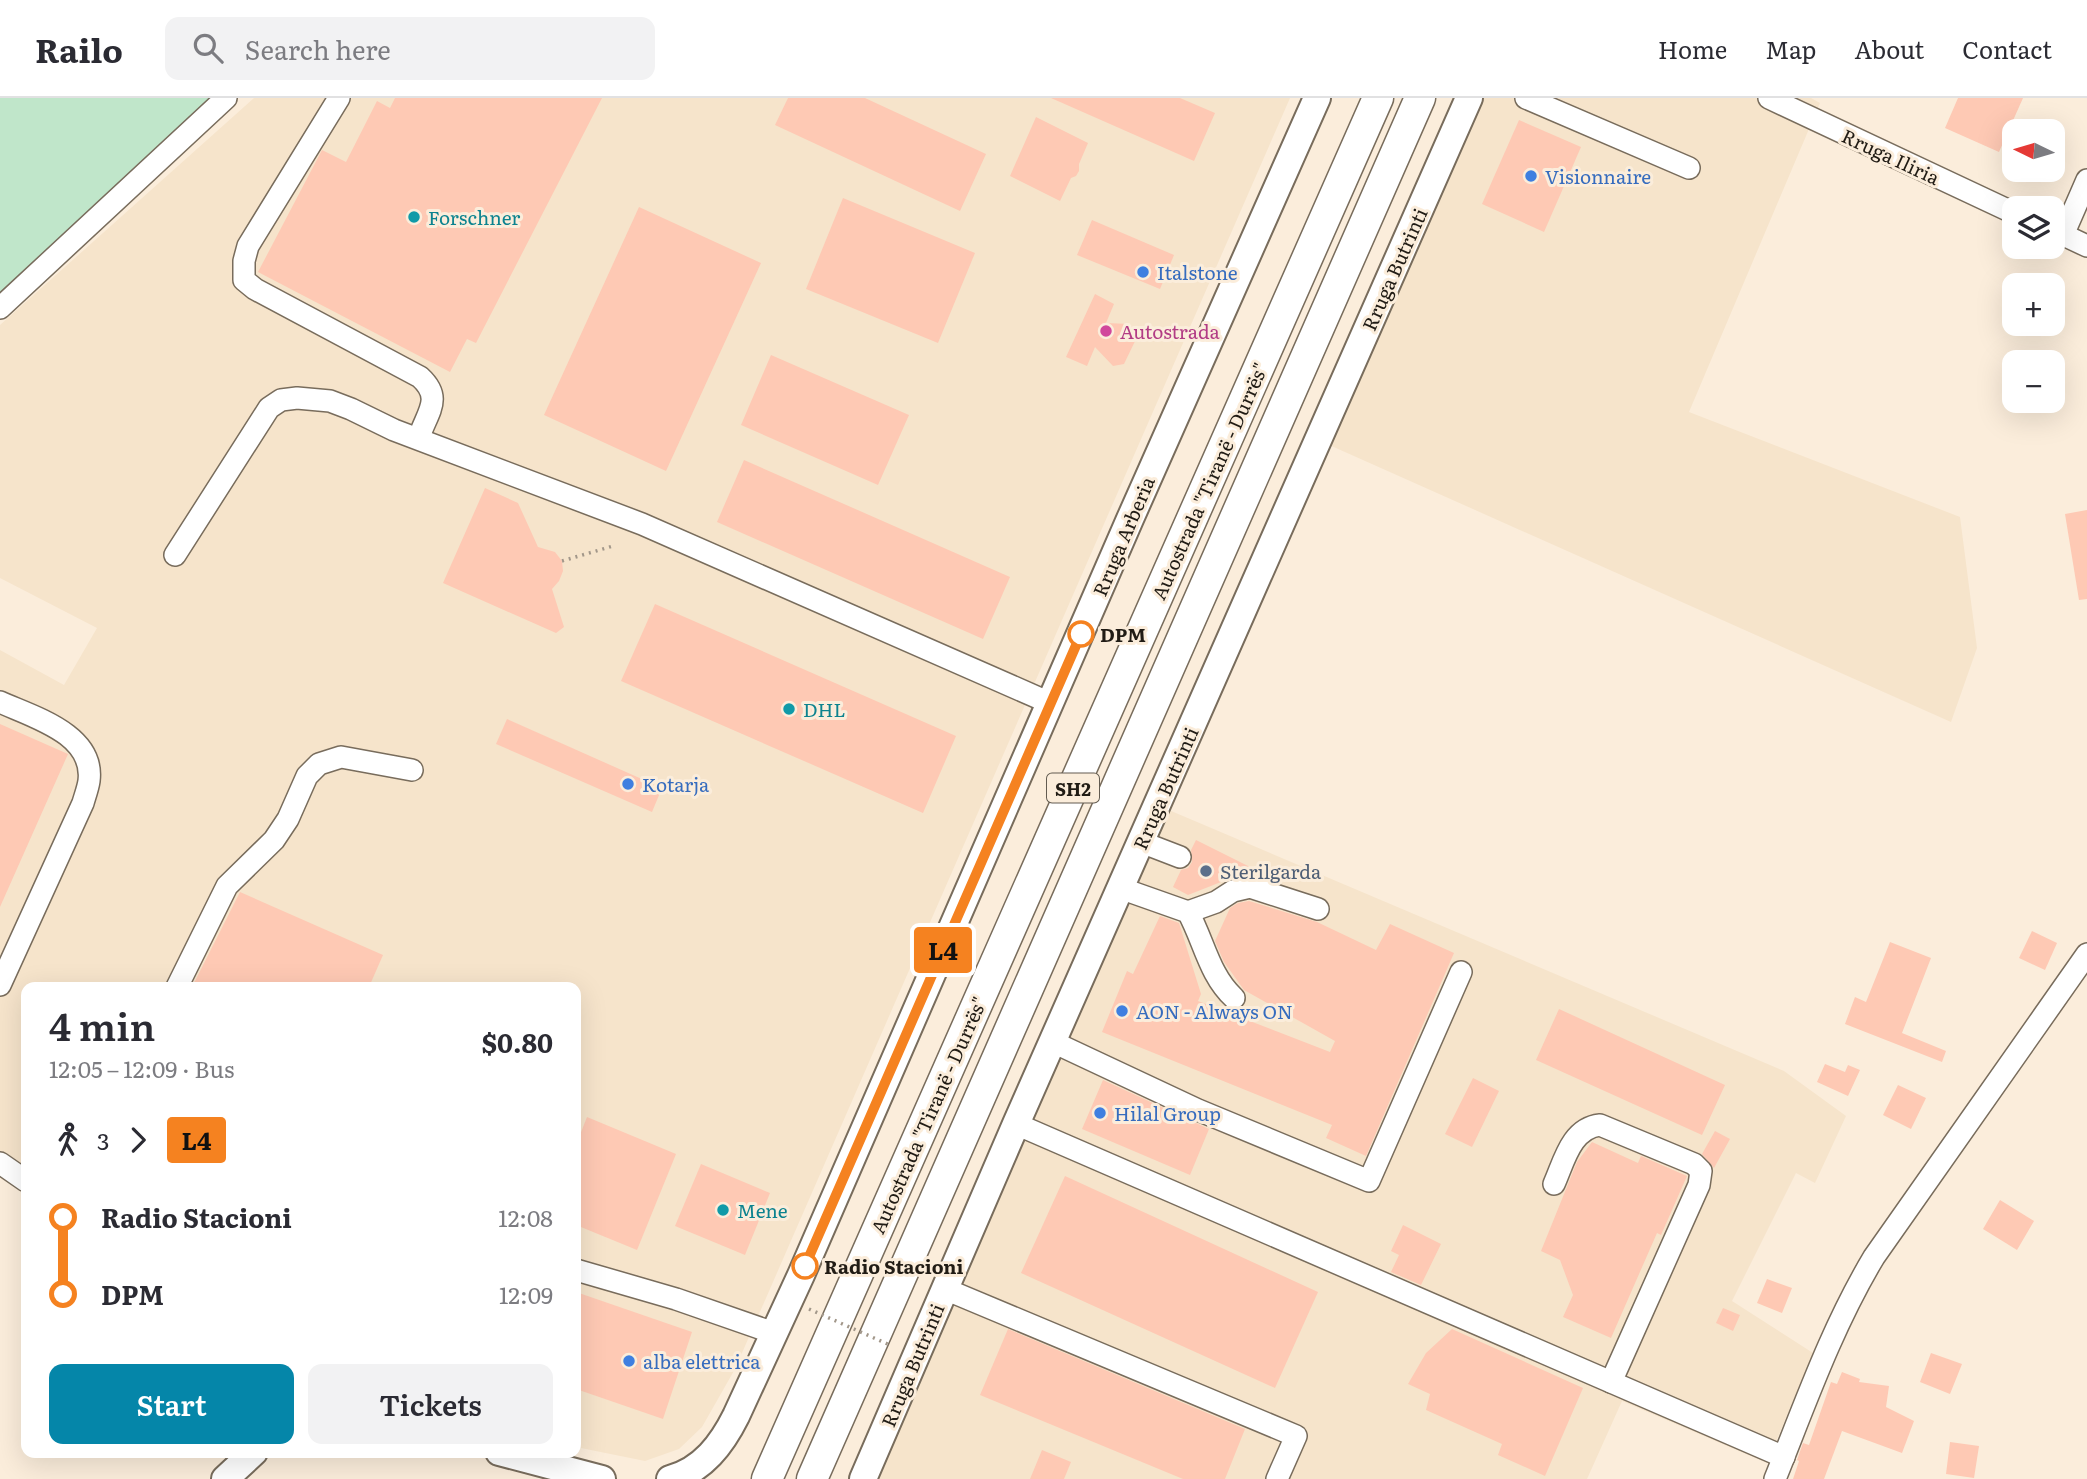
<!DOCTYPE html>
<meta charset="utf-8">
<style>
:root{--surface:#fff;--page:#f2f2f3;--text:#2b2b33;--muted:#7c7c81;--line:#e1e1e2;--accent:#0586a9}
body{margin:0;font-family:Literata,serif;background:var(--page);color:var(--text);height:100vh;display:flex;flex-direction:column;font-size:26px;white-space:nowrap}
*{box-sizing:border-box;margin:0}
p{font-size:23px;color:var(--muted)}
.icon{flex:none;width:38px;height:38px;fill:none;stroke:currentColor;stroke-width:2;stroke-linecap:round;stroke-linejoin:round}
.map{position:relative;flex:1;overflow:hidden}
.sheet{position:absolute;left:21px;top:884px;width:560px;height:476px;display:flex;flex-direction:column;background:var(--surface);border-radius:14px;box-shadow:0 7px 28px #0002}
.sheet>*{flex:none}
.badge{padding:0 14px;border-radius:5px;font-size:24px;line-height:46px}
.needle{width:46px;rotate:275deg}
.fabs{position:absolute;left:2002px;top:21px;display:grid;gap:14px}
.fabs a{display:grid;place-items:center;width:63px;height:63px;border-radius:14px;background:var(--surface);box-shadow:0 7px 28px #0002;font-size:35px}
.map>.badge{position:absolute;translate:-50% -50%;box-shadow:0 0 0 4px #fff}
.legs{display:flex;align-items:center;gap:10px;height:77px;padding:0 28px;font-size:23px}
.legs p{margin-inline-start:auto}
.overview{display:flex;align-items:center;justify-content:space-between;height:119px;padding:0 28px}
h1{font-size:38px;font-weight:600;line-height:52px}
.action{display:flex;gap:14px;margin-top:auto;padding:14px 28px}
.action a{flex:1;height:80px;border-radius:14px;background:var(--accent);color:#fff;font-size:28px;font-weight:600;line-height:80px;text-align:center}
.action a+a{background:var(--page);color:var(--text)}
ul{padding:0 28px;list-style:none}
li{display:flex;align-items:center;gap:24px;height:77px;font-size:26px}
li i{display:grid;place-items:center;width:10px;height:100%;margin:0 9px;background:currentColor}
li i::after{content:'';width:18px;height:18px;margin:-9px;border:5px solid;border-radius:50%;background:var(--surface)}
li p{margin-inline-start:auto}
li:first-child i{background:linear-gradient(#0000 50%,currentColor 0)}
li:last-child i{background:linear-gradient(currentColor 50%,#0000 0)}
header{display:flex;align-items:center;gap:42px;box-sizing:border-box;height:98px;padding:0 35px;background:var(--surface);border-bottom:2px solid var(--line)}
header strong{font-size:33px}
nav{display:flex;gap:38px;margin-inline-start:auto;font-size:24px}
.search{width:490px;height:63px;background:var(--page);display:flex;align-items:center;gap:18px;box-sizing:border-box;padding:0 24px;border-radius:14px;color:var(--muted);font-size:26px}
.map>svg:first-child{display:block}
.built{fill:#f6e4cb}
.green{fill:#c0e6ca}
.building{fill:#fec9b4}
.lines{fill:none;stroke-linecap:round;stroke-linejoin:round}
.minor-casing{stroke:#786c5c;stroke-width:24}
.major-casing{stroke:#786c5c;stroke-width:30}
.highway-casing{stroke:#786c5c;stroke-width:33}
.path{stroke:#a2978a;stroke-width:3.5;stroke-dasharray:2 5;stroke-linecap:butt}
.minor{stroke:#fff;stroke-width:21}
.major{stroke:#fff;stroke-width:26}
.highway{stroke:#fff;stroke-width:30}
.path-bridge{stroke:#a2978a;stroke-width:3.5;stroke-dasharray:2 5;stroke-linecap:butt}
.line-1-casing{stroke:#fff;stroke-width:16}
.line-1{stroke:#f58220;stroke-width:10}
.shop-dot{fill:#3f7fe0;stroke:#fbeddb;stroke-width:2.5}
.culture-dot{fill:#0f9aa8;stroke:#fbeddb;stroke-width:2.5}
.hotel-dot{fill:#d1479c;stroke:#fbeddb;stroke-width:2.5}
.stop-1-dot{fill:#fff;stroke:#f58220;stroke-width:3.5}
.service-dot{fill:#5c6f8a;stroke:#fbeddb;stroke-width:2.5}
.labels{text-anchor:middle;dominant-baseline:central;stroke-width:6;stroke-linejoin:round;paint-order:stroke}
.shield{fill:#fbeddb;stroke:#625b50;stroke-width:2}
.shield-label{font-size:18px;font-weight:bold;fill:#211c15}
.street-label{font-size:19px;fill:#211c15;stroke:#fbeddb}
.shop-label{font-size:19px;fill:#366cbe;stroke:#fbeddb;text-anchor:start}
.culture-label{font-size:19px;fill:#0d838f;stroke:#fbeddb;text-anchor:start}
.hotel-label{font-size:19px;fill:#b23c85;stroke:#fbeddb;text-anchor:start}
.stop-label{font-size:19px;font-weight:bold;fill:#211c15;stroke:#fbeddb;text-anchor:start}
.service-label{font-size:19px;fill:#4e5e75;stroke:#fbeddb;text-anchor:start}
</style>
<header>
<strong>Railo</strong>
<div class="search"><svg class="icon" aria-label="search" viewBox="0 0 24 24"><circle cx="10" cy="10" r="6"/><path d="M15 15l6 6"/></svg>Search here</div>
<nav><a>Home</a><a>Map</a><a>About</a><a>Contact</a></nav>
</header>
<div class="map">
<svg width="2087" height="1381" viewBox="0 0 2087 1381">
<rect width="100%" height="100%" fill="#fbeddb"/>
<g class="built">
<path d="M254,0h1036l-555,1271 -33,58 -23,22 -34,12 -69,-14v-460h-550v184l-26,-17v-504l64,35 33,-57 -97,-50v-253z"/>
<path d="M1469,0h342l9,5 -131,309 271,105 17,131 -26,74 -633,-282z"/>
<path d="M1157,707l627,266 62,45 -31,67 -19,-10 -64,128 81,52 -46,110 -145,-62 -35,78h-724z"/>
</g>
<path class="green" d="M0,0h221l-221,205z"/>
<g class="building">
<path d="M395,0h207l-126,245 -9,-4 -17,33 -192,-100 64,-122 24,12 31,-61 13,7z"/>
<path d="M788,0h77l121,56 -26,57 -185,-86z"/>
<path d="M1051,0h129l35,15 -21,48z"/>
<path d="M1958,0h65l-24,54 -54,-24z"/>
<path d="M1036,19l52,26 -9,21v7l-3,5 -5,2 -11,23 -50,-25z"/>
<path d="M1519,22l62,27 -37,85 -62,-28z"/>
<path d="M843,100l132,55 -37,90 -132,-54z"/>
<path d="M639,109l122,56 -95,208 -122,-56z"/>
<path d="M1092,122l82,35 -14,34 -83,-34z"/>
<path d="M1095,196l19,10 -8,19 24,1 7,13 -13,27 -11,2 -18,-19 -8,19 -21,-9z"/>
<path d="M771,257l138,60 -31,70 -137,-60z"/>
<path d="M744,362l266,117 -27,62 -266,-117z"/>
<path d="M485,390l33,15 20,44 17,5 7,9 1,10 -4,10 -7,8 12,38 -8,6 -113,-50z"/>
<path d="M2087,412v89l-8,1 -14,-86z"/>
<path d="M655,506l301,132 -33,77 -302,-132z"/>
<path d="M507,621l155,69 -10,24 -156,-68z"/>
<path d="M0,626l68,30 -68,153z"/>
<path d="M1196,742l58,29 -66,26 -15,-8 8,-17 7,-2 4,-6 -1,-12z"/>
<path d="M240,794l143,63 -14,32h-177z"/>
<path d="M1249,803l68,21 59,28 14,-26 64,29 -88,203 -40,-18 6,-13 -230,-93 25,-61 6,3 27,-58 19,7 22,71 -3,7 132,51 5,-11 -91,-51 -20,-28 -9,-21 15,-33 8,-5z"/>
<path d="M2032,833l25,12 -12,27 -26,-12z"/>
<path d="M1890,844l41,16 -29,75 44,18 -4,11 -97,-38 10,-27 11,5z"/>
<path d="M1559,911l166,76 -23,50 -166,-75z"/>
<path d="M1825,966l20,8 3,-7 12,5 -12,26 -31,-14z"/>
<path d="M1473,980l26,13 -27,56 -27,-13z"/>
<path d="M1103,982l106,49 -19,46 -108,-46z"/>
<path d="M1898,987l28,13 -15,31 -28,-14z"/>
<path d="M587,1019l89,37 -39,96 -61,-25v-80z"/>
<path d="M1715,1033l15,8 -16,29 -12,-14z"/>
<path d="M1592,1044l46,21 3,-7 46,20 -26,59 -4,-2 -46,105 -48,-21 10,-22 -13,-35 -19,-9 36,-89z"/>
<path d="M701,1066l69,29 -25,62 -70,-29z"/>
<path d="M1065,1078l253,116 -43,96 -254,-115z"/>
<path d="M2000,1102l34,21 -17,29 -34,-21z"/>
<path d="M1403,1127l38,19 -20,41 -30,-13 8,-17 -8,-4z"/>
<path d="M1767,1181l25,9 -10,25 -25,-10z"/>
<path d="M576,1194l116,40 -29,87 -87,-30z"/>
<path d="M1723,1210l17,7 -7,16 -17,-8z"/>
<path d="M1008,1231l237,100 -20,50h-42l-203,-84z"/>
<path d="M1452,1231l131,59 -38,88 -47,-21 4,-11 -76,-34 4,-16 -22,-10 18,-31z"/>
<path d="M1931,1255l31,11 -12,30 -30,-12z"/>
<path d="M1842,1274l18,7 -1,3 30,4 -3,21 28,14 -12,32 -60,-22 -18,48h-31l6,-18 -2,-1 6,-17 6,2 22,-63 6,2z"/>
<path d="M1950,1344l29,4 -5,32 -28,-4z"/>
<path d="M1042,1352l29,12 -7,17h-34z"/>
</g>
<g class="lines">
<defs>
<g id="minor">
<path d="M339,0l-91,148 -4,15v19l11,9 165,88c23,21 8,34 -1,60"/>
<path d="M1526,0l163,70"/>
<path d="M1769,0l245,115"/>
<path d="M2053,132l34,16"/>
<path d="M2063,137l24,-55"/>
<path d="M0,210l226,-210"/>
<path d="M175,457l94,-147 12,-8 16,-2 33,3 21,8 43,21 248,94 408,179"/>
<path d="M0,604c33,15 95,32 89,79 -1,7 -4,15 -6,22l-83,182"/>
<path d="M1141,744l39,15"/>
<path d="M1120,790l68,24c16,29 21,63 46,86"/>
<path d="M1188,814l28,-10 17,-11 17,-4 68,22"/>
<path d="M177,889l50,-101 47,-46 14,-21 19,-43 12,-12 22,-7 71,13"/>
<path d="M1053,944l145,68 171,71 92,-209"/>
<path d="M1016,1026l768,333"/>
<path d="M0,1065l26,18"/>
<path d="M1554,1086c10,-22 17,-56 46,-59l94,39 7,7 -2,14 -88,197"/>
<path d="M576,1172l100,29 98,34"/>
<path d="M945,1191l351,147 -19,43"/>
<path d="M1775,1381c30,-75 57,-152 99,-222l213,-303"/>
</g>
<g id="major">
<path d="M499,1354l103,27"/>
<path d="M225,1381l29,-27"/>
<path d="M670,1381c33,-9 52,-35 66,-63l65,-141 329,-756 187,-421"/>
<path d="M863,1381l153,-355 453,-1026"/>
</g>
<g id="highway">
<path d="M767,1381l611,-1381"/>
<path d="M812,1381l608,-1381"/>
</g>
</defs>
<use href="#minor" class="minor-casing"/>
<use href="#major" class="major-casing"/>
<use href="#highway" class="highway-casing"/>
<path class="path" d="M562,463l51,-15"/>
<use href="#minor" class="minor"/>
<use href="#major" class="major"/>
<use href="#highway" class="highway"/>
<path class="path-bridge" d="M809,1211l83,37"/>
</g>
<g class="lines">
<defs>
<path id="line-1" d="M805,1168l276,-632"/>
</defs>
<use href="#line-1" class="line-1-casing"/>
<use href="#line-1" class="line-1"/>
</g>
<g class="shop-dot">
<circle cx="1531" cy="78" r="7"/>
<circle cx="1143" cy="174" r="7"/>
<circle cx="628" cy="686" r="7"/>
<circle cx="1122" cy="913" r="7"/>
<circle cx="1100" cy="1015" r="7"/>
<circle cx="629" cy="1263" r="7"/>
</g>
<g class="culture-dot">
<circle cx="414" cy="119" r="7"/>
<circle cx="789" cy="611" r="7"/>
<circle cx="723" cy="1112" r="7"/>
</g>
<circle class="hotel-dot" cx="1106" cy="233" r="7"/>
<g class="stop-1-dot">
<circle cx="1081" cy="536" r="12"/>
<circle cx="805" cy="1168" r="12"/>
</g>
<circle class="service-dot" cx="1206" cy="773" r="7"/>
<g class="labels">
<rect class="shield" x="1047" y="675.5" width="52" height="29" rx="5"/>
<g class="shield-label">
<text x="1073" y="690">SH2</text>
</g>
<g class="street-label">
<text transform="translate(1891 58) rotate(25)">Rruga Iliria</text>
<text transform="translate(1394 171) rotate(-66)">Rruga Butrinti</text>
<text transform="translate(1209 383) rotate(-66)">Autostrada "Tiranë - Durrës"</text>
<text transform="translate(1123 438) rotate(-67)">Rruga Arberia</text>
<text transform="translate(1165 690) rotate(-66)">Rruga Butrinti</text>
<text transform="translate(928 1017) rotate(-66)">Autostrada "Tiranë - Durrës"</text>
<text transform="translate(912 1267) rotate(-67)">Rruga Butrinti</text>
</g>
<g class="shop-label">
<text x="1545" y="78">Visionnaire</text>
<text x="1157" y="174">Italstone</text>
<text x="642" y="686">Kotarja</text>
<text x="1136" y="913">AON - Always ON</text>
<text x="1114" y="1015">Hilal Group</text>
<text x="643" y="1263">alba elettrica</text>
</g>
<g class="culture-label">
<text x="428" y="119">Forschner</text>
<text x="803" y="611">DHL</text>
<text x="737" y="1112">Mene</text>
</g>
<g class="hotel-label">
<text x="1120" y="233">Autostrada</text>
</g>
<g class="stop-label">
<text x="1100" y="536">DPM</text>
<text x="824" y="1168">Radio Stacioni</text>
</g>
<g class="service-label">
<text x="1220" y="773">Sterilgarda</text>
</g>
</g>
</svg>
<div class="fabs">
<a><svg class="needle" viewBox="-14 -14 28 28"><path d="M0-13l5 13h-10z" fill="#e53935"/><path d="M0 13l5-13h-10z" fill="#7c7c81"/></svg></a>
<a><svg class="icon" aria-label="layers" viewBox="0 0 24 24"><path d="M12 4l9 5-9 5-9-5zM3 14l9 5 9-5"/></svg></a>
<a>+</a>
<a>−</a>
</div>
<b class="badge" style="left:943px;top:852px;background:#f58220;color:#111">L4</b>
<section class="sheet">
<div class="overview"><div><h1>4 min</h1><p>12:05 – 12:09 · Bus</p></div><b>$0.80</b></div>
<div class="legs"><svg class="icon" aria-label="walk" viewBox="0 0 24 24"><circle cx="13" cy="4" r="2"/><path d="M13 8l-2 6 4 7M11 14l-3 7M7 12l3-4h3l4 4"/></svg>3<svg class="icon" aria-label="forward" viewBox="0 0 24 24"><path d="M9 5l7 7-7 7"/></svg><b class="badge" style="background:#f58220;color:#111">L4</b></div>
<ul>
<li><i style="color:#f58220"></i><b>Radio Stacioni</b><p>12:08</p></li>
<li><i style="color:#f58220"></i><b>DPM</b><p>12:09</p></li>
</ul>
<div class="action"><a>Start</a><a>Tickets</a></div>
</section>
</div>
